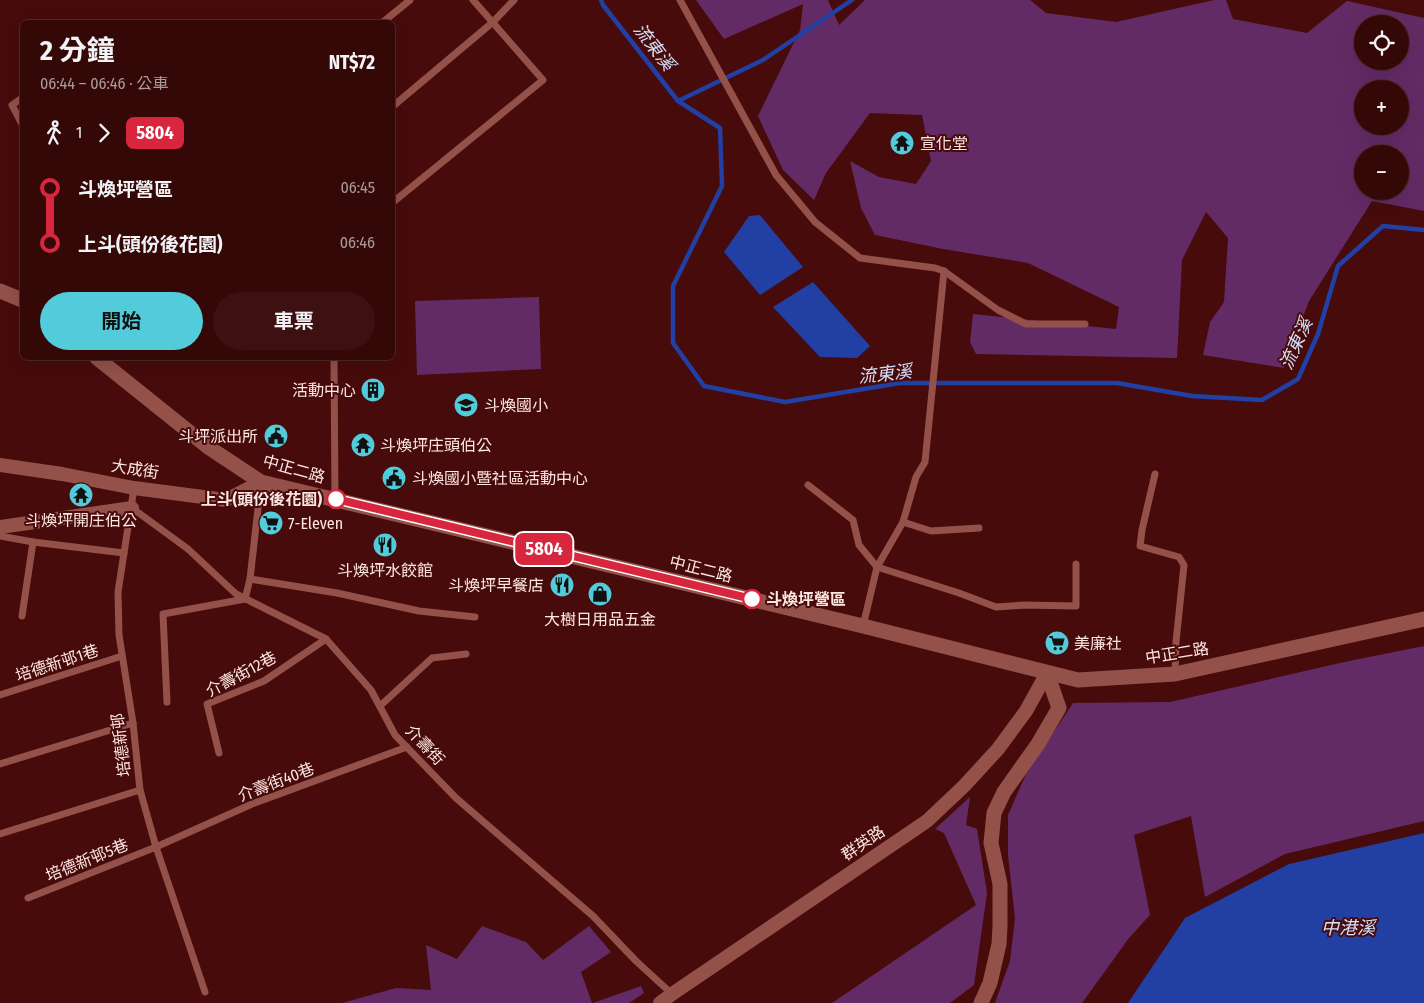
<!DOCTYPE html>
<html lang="zh-TW">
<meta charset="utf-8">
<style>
:root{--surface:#350808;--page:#3d1112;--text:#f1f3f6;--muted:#aa9a9c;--line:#4f2929;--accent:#52cbda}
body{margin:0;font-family:"Fira Sans Condensed","Noto Sans TC",sans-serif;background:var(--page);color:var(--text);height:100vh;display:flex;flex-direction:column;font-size:19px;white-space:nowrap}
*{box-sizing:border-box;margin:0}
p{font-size:16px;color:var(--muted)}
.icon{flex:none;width:28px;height:28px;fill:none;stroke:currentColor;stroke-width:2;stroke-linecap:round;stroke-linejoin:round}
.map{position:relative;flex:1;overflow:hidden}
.panel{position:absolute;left:20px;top:20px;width:375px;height:340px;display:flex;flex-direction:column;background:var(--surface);border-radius:8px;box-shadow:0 5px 20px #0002,0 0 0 1px var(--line)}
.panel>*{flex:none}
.badge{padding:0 10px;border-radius:8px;font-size:18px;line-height:32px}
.controls{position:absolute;left:1354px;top:15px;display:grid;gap:10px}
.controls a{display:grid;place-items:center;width:55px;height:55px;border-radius:50%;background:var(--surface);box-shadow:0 5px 20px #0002,0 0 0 1px var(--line);font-size:25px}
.map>.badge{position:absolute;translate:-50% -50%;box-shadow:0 0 0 2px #fff}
.legs{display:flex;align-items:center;gap:8px;height:55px;padding:0 20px;font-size:16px}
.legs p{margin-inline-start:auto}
.headline{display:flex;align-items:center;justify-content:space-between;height:85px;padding:0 20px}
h1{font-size:28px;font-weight:700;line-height:38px}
.action{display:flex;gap:10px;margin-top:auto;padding:10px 20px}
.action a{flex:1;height:58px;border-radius:30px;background:var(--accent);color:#111;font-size:20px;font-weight:700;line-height:58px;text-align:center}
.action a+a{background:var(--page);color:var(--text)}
ul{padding:0 20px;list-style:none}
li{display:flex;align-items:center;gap:18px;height:55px;font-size:19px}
li i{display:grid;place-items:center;width:8px;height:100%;margin:0 6px;background:currentColor}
li i::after{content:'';width:12px;height:12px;margin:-6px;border:4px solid;border-radius:50%;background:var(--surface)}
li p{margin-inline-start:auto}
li:first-child i{background:linear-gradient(#0000 50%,currentColor 0)}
li:last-child i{background:linear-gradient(currentColor 50%,#0000 0)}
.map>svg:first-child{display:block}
.green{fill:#632b65;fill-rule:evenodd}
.water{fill:#223fa4}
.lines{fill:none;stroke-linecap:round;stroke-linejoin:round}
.stream{stroke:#223fa4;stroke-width:4.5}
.lane{stroke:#93514a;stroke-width:7}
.street{stroke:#93514a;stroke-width:14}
.secondary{stroke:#93514a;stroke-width:15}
.line-1-casing{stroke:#fff;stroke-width:11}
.line-1{stroke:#d7263d;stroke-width:8}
.stop-1-dot{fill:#fff;stroke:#d7263d;stroke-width:2.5}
.labels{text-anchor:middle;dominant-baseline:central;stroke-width:4;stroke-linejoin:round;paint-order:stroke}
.poi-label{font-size:16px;fill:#fee6e3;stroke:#470b0b;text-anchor:start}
.street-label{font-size:16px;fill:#fee6e3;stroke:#470b0b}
.stop-label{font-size:16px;font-weight:bold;fill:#fee6e3;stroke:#470b0b;text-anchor:end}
.water-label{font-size:18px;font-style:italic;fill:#d4e0fb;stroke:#470b0b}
</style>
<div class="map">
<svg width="1424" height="1003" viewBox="0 0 1424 1003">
<rect width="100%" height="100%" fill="#470b0b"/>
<g class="green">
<path d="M696,0h132l11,25 26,-25h165l16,13 70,9 98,-22h12l7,19 74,14 40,-32 77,17v193l-52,-10 -63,100 -25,67 -81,-13 7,-33 14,-20 4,-64 -22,-26 -24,48 -5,98 -201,-4 -6,-12 3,-28 143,15 3,-22 -91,-44 -85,-14 -68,-14 -14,-27 -11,-47 29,16 37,7 15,-23 -9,-46 -52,-2 -44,60 -12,27 -31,-30 -25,-54 42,-86 3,-26 -79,35zM1362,24h38v37h-38zM1362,89h38v37h-38zM1362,154h38v37h-38z"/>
<path d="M539,297l2,72 -124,6 -2,-74z"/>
<path d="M1424,646v175l-139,33 -80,43 -14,-81 -57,19 16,80 -21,23 -47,65h-87l15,-42 5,-43 -7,-63v-40l18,-41 47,-71 97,-1 179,-41z"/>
<path d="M970,797l-4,28 11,4 10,64 -13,92 -24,18h-118l144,-98 -32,-72 -9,-4z"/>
<path d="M482,926l44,16 17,18 46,-34 22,26 -30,20 11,31h-250l54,-15 35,2 -5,-45 31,14z"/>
<path d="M641,986l3,7 -15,10h-36z"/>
</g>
<g class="water">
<path d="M760,215l43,52 -43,28 -36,-43 25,-36z"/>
<path d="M813,282l57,64 -13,12 -37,-1 -47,-50z"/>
<path d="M1424,833v170h-296l57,-85 104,-54z"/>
</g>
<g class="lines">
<g class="stream">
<path d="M601,0l2,5 75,96 42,27 2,58 -49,100v57l31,43 81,16 115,-19h217l75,13 70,4 36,-21 20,-45 20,-68 45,-40 41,4"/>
<path d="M678,101l85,-41 89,-60"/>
</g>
<g class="lane">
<path d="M680,0l96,175 39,47 45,36 75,10 9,3 54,39 28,14h59"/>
<path d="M383,22l27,-22"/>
<path d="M22,98l-10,7 10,19"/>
<path d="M392,107l101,-85 21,-22"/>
<path d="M392,203l151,-123 -70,-80"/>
<path d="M334,358l1,141"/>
<path d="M1155,474l-13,56 -2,16 39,11 5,8 -8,77 -1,31"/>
<path d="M808,485l45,35 6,25 18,22 82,26 37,14 29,-2 51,1v-42"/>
<path d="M134,488l-16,104 1,43 14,88 7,67 16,57 49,145"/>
<path d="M132,508l56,41 48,45 90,45 45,51 24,45 61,63 137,118 43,45 36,33"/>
<path d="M903,522l28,9 48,-3"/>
<path d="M0,536l33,6 91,11"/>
<path d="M250,579l87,14 82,18 56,6"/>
<path d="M22,616l11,-74"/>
<path d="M863,626l14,-59 26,-45 13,-45 9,-15 19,-191"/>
<path d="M0,695l122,-39"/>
<path d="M167,702l-4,-88 82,-15 5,-20 11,-97"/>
<path d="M380,706l52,-48 34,-4"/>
<path d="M219,753l-12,-49 57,-23 62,-42"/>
<path d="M0,764l133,-41"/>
<path d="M0,834l140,-44"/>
<path d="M28,898l128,-51 96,-43 155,-57"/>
</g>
<g class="street">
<path d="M0,465l62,9 72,14 92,12 35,-18"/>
<path d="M0,527l132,-19"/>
<path d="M660,1003l12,-9 255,-173 37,-35 34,-37 28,-38 21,-38"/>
</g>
<g class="secondary">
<path d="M0,291l22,9"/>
<path d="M97,358l111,89 53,35 602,144 215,54 97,-6 249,-55"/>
<path d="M981,1003l9,-20 9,-39 1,-17v-43l-9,-41 3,-30 10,-21 34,-48 21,-36 -12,-35"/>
</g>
</g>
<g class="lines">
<defs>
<path id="line-1" d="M336,499l416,100"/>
</defs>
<use href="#line-1" class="line-1-casing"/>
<use href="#line-1" class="line-1"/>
</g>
<defs>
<symbol id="temple-disc" viewBox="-11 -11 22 22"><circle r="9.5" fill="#52cbda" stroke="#470b0b"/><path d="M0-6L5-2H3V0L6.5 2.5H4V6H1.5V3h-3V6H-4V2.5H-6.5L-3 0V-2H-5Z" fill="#111"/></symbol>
<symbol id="building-disc" viewBox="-11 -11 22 22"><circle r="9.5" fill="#52cbda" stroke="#470b0b"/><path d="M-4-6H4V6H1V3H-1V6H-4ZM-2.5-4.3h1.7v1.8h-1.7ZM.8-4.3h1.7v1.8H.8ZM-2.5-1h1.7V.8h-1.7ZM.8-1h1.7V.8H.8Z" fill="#111"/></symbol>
<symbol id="school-disc" viewBox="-11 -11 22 22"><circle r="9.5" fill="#52cbda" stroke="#470b0b"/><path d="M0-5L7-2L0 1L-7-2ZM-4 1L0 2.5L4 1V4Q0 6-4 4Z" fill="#111"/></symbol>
<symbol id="civic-disc" viewBox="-11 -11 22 22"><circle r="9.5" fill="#52cbda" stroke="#470b0b"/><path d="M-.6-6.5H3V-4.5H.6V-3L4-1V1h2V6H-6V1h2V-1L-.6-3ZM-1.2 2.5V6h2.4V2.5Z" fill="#111"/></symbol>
<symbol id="supermarket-disc" viewBox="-11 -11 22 22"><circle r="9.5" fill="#52cbda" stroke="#470b0b"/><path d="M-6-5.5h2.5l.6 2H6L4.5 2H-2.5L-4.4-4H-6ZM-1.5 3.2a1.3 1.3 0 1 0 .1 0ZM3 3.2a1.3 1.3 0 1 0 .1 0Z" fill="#111"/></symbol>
<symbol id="restaurant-disc" viewBox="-11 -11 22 22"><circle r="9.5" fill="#52cbda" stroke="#470b0b"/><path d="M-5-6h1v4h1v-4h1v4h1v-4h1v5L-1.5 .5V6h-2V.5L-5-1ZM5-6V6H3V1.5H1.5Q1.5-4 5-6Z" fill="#111"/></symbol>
<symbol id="shop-disc" viewBox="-11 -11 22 22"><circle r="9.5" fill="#52cbda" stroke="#470b0b"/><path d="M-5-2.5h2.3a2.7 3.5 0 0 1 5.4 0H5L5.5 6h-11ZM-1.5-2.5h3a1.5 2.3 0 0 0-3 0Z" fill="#111"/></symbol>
</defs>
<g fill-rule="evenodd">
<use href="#temple-disc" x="888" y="129" width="28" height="28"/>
<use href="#building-disc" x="359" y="376" width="28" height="28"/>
<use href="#school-disc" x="452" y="391" width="28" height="28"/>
<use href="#civic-disc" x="262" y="422" width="28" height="28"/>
<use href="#temple-disc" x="349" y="431" width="28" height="28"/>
<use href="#civic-disc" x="380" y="464" width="28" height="28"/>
<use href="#temple-disc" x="67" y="481" width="28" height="28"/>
<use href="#supermarket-disc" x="257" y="509" width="28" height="28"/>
<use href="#restaurant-disc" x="371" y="531" width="28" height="28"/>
<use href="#restaurant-disc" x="548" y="571" width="28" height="28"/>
<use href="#shop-disc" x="586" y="580" width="28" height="28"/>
<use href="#supermarket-disc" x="1043" y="629" width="28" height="28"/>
</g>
<g class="stop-1-dot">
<circle cx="336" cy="499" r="9"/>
<circle cx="752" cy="599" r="9"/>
</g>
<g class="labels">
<g class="poi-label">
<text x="920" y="143">宣化堂</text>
<text x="356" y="390" text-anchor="end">活動中心</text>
<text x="484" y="405">斗煥國小</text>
<text x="258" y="436" text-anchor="end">斗坪派出所</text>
<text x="380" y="445">斗煥坪庄頭伯公</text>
<text x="412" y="478">斗煥國小暨社區活動中心</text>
<text x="81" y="520" text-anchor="middle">斗煥坪開庄伯公</text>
<text x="288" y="523">7-Eleven</text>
<text x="385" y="570" text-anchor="middle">斗煥坪水餃館</text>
<text x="544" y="585" text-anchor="end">斗煥坪早餐店</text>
<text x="600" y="619" text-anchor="middle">大樹日用品五金</text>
<text x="1074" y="643">美廉社</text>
</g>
<g class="street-label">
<text transform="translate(135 469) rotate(9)">大成街</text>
<text transform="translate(294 469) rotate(16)">中正二路</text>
<text transform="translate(701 569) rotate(14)">中正二路</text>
<text transform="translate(1177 653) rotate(-9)">中正二路</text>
<text transform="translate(57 663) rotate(-18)">培德新邨1巷</text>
<text transform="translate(241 674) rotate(-28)">介壽街12巷</text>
<text transform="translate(121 745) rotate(-97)">培德新邨</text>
<text transform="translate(425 745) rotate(47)">介壽街</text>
<text transform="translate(276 782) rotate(-21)">介壽街40巷</text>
<text transform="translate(863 843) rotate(-34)">群英路</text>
<text transform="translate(87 860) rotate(-22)">培德新邨5巷</text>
</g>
<g class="stop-label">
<text x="322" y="499">上斗(頭份後花園)</text>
<text x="766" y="599" text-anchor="start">斗煥坪營區</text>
</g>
<g class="water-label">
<text transform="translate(654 47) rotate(52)">流東溪</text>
<text transform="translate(1296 344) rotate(-66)">流東溪</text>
<text transform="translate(885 374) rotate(-6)">流東溪</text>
<text x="1348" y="928">中港溪</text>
</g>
</g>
</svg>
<div class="controls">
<a><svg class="icon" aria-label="locate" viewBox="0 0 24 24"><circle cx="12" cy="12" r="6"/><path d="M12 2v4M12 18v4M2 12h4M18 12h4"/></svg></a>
<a>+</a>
<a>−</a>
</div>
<b class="badge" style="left:544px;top:549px;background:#d7263d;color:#fff">5804</b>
<section class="panel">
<div class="headline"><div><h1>2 分鐘</h1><p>06:44 – 06:46 · 公車</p></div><b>NT$72</b></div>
<div class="legs"><svg class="icon" aria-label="walk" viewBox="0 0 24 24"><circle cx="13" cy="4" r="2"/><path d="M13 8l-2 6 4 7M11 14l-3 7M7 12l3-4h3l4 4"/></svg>1<svg class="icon" aria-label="forward" viewBox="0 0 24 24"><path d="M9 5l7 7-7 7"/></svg><b class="badge" style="background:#d7263d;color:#fff">5804</b></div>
<ul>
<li><i style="color:#d7263d"></i><b>斗煥坪營區</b><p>06:45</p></li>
<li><i style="color:#d7263d"></i><b>上斗(頭份後花園)</b><p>06:46</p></li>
</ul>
<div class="action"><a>開始</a><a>車票</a></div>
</section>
</div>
